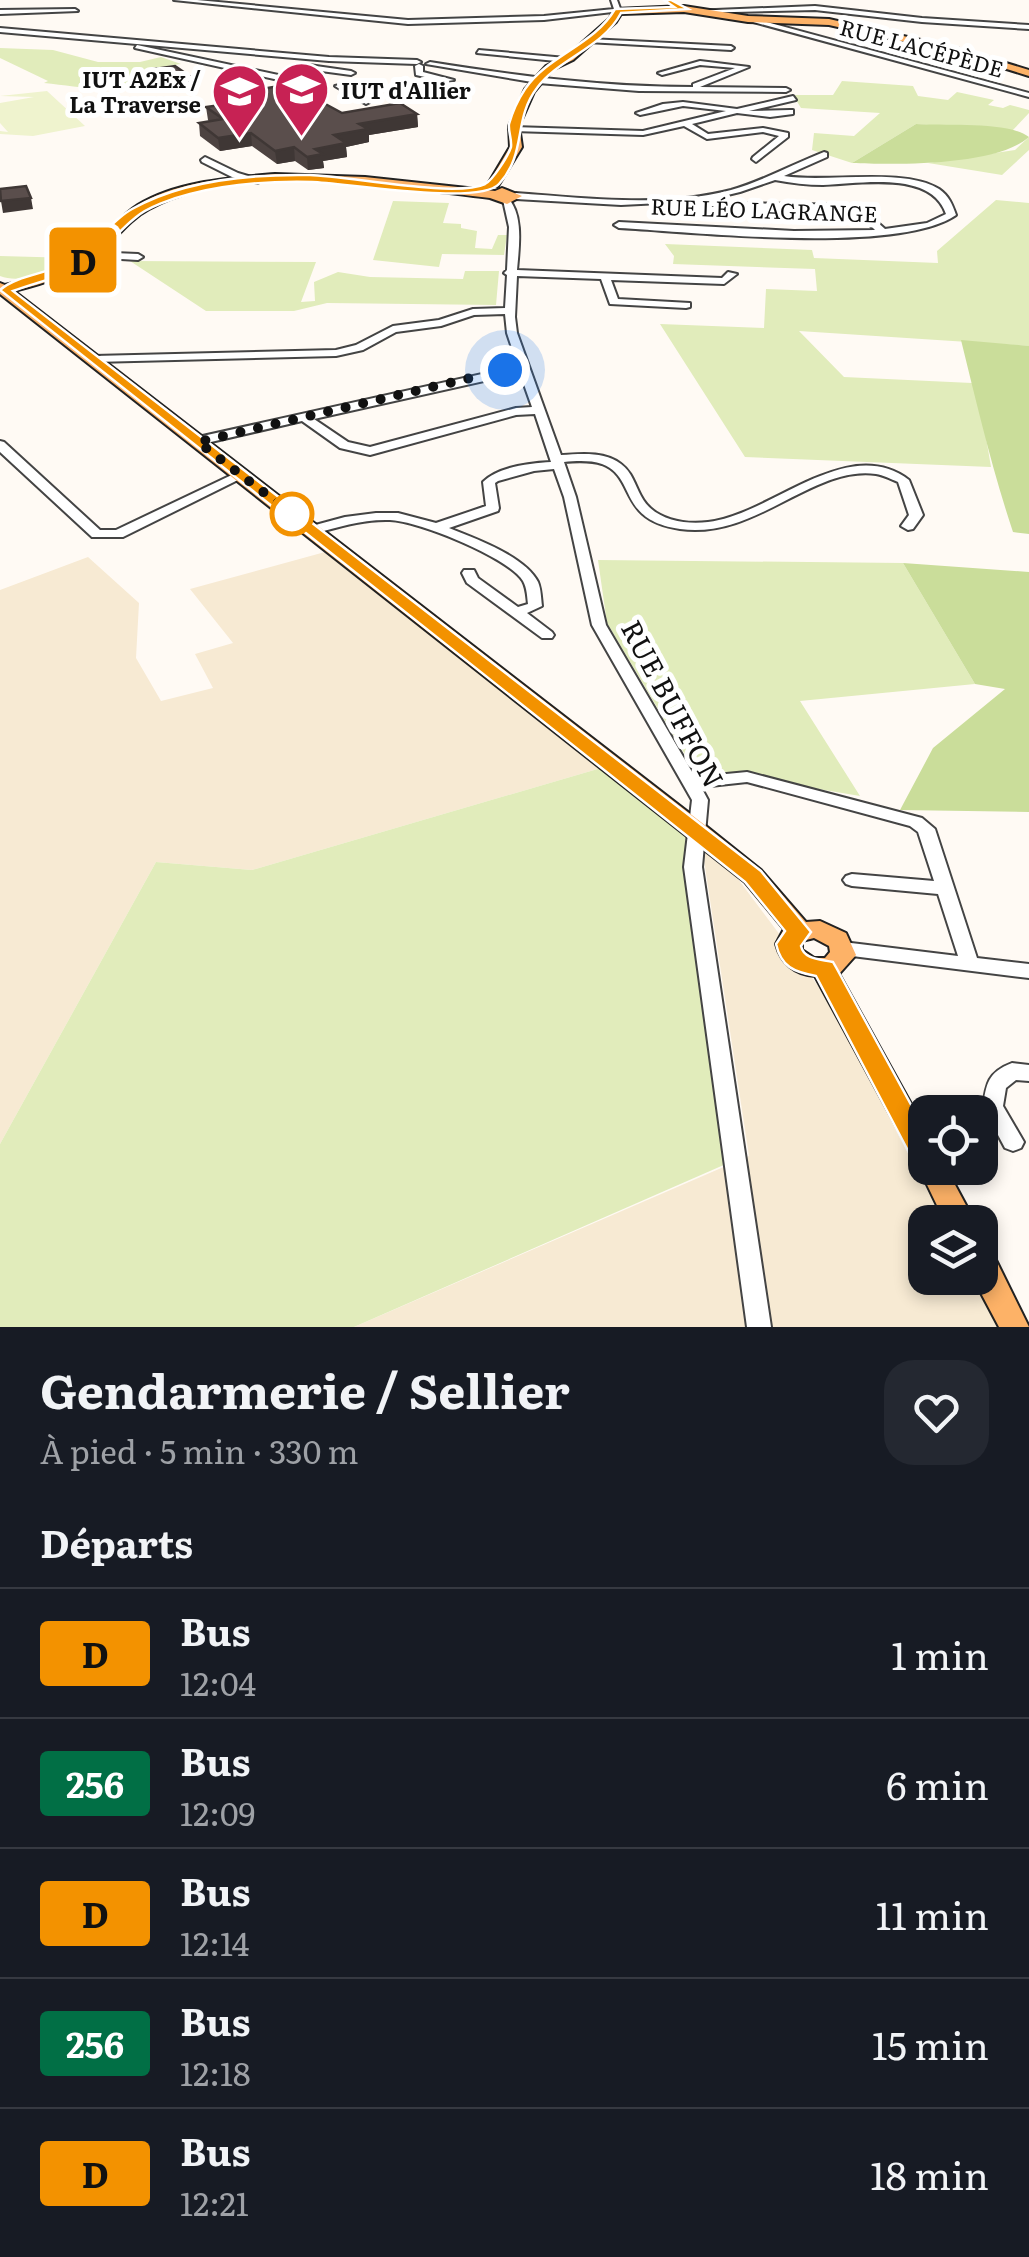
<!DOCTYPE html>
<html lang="fr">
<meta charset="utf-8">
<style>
:root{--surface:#171b24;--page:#242831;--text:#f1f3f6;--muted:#9ea1a6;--line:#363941}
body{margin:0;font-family:Literata,serif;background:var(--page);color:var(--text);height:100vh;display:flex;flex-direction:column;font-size:38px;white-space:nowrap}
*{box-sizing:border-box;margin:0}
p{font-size:32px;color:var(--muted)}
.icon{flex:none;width:55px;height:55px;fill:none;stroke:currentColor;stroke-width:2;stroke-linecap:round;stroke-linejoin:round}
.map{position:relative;height:1327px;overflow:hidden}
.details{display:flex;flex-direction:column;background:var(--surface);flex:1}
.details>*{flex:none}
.badge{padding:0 20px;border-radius:8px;font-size:35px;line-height:65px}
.controls{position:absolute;left:908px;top:1095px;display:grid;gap:20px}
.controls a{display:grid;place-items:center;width:90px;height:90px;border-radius:20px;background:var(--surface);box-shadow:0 5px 15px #0003;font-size:50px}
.you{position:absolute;width:50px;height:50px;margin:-25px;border:8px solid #fff;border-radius:50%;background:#1a73e8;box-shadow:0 0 0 15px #1a73e833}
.map>.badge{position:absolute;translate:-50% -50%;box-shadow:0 0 0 5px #fff}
h2{padding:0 40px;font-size:38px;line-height:90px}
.round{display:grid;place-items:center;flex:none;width:105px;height:105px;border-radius:30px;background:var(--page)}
.summary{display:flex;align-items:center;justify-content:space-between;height:170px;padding:0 40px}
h1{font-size:48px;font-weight:700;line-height:75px}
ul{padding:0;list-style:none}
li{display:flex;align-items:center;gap:30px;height:130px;padding:0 40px;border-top:2px solid var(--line)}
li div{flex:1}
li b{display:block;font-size:38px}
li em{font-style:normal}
li .badge{min-width:110px;font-weight:700;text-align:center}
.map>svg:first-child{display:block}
.farmland{fill:#f7ead3}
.green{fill:#e1ecbb}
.forest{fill:#cadd9a}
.pitch{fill:#eff3ce}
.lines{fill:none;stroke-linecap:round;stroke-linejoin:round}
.minor-casing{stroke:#444;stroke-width:4}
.major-casing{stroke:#222;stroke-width:4}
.minor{fill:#fff;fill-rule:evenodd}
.major{fill:#fdb267;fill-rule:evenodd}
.wall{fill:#4d4341}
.shaded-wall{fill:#3f3735}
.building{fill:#5a4e4c;stroke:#3f3735;stroke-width:2.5}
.line{fill:#f39200;stroke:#fff;stroke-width:2.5}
.walk{stroke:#111;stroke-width:10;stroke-dasharray:0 18}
.stop-dot{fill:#fff;stroke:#f39200;stroke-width:5}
.labels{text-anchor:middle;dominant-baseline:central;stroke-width:10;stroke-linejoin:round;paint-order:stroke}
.far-street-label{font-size:22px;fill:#111;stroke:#fff}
.far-poi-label{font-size:22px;font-weight:bold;fill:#111;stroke:#fff;text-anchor:end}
.street-label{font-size:28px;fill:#111;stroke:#fff}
</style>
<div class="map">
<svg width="1029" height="1327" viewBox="0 0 1029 1327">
<rect width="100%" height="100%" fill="#fffaf4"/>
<g class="farmland">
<path d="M325,552l276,216 -349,102 -96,-8 -156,282v-554l88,-33 51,46 -3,55 25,43 52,-13 -18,-34 38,-11 -43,-54z"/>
<path d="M702,847l30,24 96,128 116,223h-19v56h47l26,49h-644l395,-171z"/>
</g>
<g class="green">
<path d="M0,48l53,2 45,12h42l21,-5 20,7 -28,4v9c-35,18 -71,10 -109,6l4,-2 -48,-23z"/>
<path d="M842,81l71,5 5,10 30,4 9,-8 37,8 -6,5 15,3 7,-3 19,5v3l-17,18 -96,-7 -64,39 -40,-13 2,-17 40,3 26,-23 -79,-5 -8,-13h40z"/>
<path d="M1029,137v13l-27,25 -74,-12 87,-13z"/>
<path d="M996,200l33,3v143l-230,-15 45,46 128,6 9,25 10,59 -246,-10 -85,-133 104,4 2,-39 51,2 -2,-22 -142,-5 1,-8 -9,-12 147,6 2,8 124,5 -1,-12z"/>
<path d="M393,201l56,2 -6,20 18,1v4l16,3 -2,17 17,1 6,-14h9l-3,20 -62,-1 -3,13 -66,-7z"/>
<path d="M101,223l6,3 -31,30 -20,-1 -9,-26z"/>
<path d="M0,256l73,2c-21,12 -50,27 -73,18z"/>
<path d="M130,261l186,1 -15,40 14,-1 -1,-19 24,-10 32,5 93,2 2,-8h34l-3,34 -169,-2 -33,8h-88z"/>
<path d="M598,560l305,3 72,121 -175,17 60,95 -167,-28 -86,-145z"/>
<path d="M601,768l85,67 -1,34 41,295 -372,163h-354v-183l156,-282 96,8z"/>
</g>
<g class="forest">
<path d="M916,124c30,2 92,-3 113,13 -32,29 -133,28 -177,26z"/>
<path d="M961,340l68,6v188l-16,-2c-21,-63 -36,-127 -52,-192z"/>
<path d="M903,563l126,9v240l-129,-2 33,-62 72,-59 -30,-5z"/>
</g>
<path class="pitch" d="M47,91l38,35 -52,10 -33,-2v-3l8,1 -8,-9v-20l34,-6 -34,-1z"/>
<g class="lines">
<defs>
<g id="minor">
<path d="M174,0h23l211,20 136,-4 70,-7 -3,-9h6l4,11 -77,9 -136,4z"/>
<path d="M815,6l107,12 107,7v4l-107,-7 -107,-12 -121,3 -3,-2z"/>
<path d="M0,10l75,-1 3,2 -78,3z"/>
<path d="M748,17l281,76v4l-283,-77z"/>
<path d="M0,28l329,29 88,3 4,2 -4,2 -88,-3 -329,-29z"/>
<path d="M589,39l142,7 3,2 -3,2 -144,-8z"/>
<path d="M137,45l160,34 29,13 -4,2 -30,-11 -157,-35z"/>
<path d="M479,50l87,8 4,2 -4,2 -89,-9z"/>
<path d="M700,61l49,6 -49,20 86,1 4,2 -4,2 -147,-1 -101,-8 -112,-19 4,-2c88,14 174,25 263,25v-3l42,-16 -35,-3 -38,10 -4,-2z"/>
<path d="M419,64l4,2v6l31,8 -65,11 -42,-4 17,7 6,8 -4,2 -31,-18 18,-4 36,5 49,-7 -22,-5 -1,-9z"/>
<path d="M309,65l42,6 4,2 -4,2 -45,-6z"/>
<path d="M793,96l3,4 -47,11 41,-1h3v4l-23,3 -33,-4 -45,11 16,10 55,-6 25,5v4l-32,25 -4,-3 1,-2 26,-21 -16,-4 -56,7 -23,-13 -41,9 -130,-4 -4,-2 4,-2 130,4 83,-20 -43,-5 -43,9 -4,-2 27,-9 20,-2 54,7z"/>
<path d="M824,152l3,1v4l-43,19c43,7 120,-9 155,13 10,7 13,15 17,26 -58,40 -262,17 -337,13l-5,-3 5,-3 175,9 81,-1 -19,-19 -136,-2 -20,-8 -79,4 -105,-6 -4,-3 4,-3c71,5 145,15 215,-3 32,-9 62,-26 93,-38zM775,180c16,3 32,5 48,5 37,-1 108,-15 123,29l-19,9 -42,6 -27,-24 -137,-2 -10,-4 29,-7z"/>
<path d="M205,157l33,16 24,7 -4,3 -26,-6 -30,-15 -1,-2z"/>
<path d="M507,197c17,17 12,50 10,73l205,8 6,-6 9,2 -13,10 -113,-4 7,19 72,4v4l-4,1 -76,-4 -9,-25 -84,-3 -2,41 2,16 44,122c20,-1 43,-4 60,9 11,8 14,21 20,32 12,24 44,29 67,26 63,-7 139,-89 201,-42l14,35 -10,14 -5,1 -7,-4 8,-11 -11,-33c-7,-3 -15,-7 -22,-8 -63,-9 -121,66 -196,55 -63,-9 -43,-52 -78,-65 -12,-4 -26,-3 -38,-2l12,35 30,128 89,152 52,-5 175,46 13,11 42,129 52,6v14l-193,-24 -2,-5 2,-5 7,-2 115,14 -20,-62 -86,-8 -6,-2 -3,-4 3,-4 6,-2 82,7 -16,-49 -8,-6 -163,-44 -46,5 7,13 -6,67 69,460h-24l-63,-460 8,-67 -100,-175 -28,-128 -10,-28 -20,2 -36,10 -3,2 4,25 -1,3 -49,17c25,10 76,28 89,54 3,7 3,16 4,24l-15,7 25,19 2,3 -2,3h-10l-75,-55 -5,-10 2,-3h10l4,8 40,29 10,-3c-1,-8 -1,-16 -5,-23 -15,-24 -105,-60 -133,-61 -27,-1 -51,7 -77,14l-7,-4 2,-3 37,-10 31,-4h22l38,10 50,-17 -3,-24c15,-15 47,-19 68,-20l-16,-48 -19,1 -146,40 -30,-7 -38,-27 -104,24 -6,-4 6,-4 320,-71 -11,-33 -2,-19 -31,1 -33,11 -45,6 -33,18 -27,6 -242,6 -6,-3 6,-3 242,-6 20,-5 37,-19 46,-6 34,-11 32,-1 2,-33 -3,-2 3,-3 2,-43 -6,-27zM520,373l12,34 -16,1 -146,39 -22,-5 -34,-23z"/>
<path d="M90,252l48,2 5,3 -5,3 -51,-3 -2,-2z"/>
<path d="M0,441l4,1 96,88h16l122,-58 4,-1 6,4 -125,62h-31l-92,-85z"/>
<path d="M1012,1063l17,2v16l-13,-1 -10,8 -3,18 21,36 -3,6 -8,3 -8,-3 -22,-41c3,-23 5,-35 29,-44z"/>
</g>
<g id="major">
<path d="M684,6l64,10 81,3 131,30 69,21v6l-74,-23 -126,-28 -81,-3 -64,-10 -63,2 -5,8 -43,38 -21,10 -18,22 -15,34 3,21 -24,39h-8l-2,-2 22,-37 -1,-21 16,-37 21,-23 21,-10 42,-37 6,-10z"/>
<path d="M275,174l90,3 130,14 7,-3 20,8 -15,8 -17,-6c-99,-11 -251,-39 -341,11 -19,10 -31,27 -46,41 -25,23 -57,33 -89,41l692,535 55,44 45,52 14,-1 26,12 10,22 -17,19 86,155v39h21l29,54h-30l-27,-56 -103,-190c-20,-1 -34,-13 -39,-32l8,-15 -39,-47 -745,-588v-11l5,2c31,-7 62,-17 86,-38 16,-13 29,-31 47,-42 39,-24 92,-27 137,-31zM814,938l15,8 1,6 -5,6h-11l-12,-8v-9z"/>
<path d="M980,1246l11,4 38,77h-30l-26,-49h7z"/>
</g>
</defs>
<use href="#minor" class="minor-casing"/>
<use href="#major" class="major-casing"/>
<use href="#minor" class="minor"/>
<use href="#major" class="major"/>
</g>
<g class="wall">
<path d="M154,69l36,21 -21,3 -13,-9z"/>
<path d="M244,92l48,3 50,18 75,1 1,13 -49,8v7l-23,5 1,10 -24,4 1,7 -16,2 -13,-9 -18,3 -25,-18 -32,5 -20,-15 -1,-13 10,-2 -1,-1 -2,-13 29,-4 10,-7z"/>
</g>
<g class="shaded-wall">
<path d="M188,75l2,15 -21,3 -2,-15z"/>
<path d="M417,114l1,13 -49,8v7l-23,5 1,10 -24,4 1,7 -16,2 -1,-13 8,-8 19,-14 25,-11z"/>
<path d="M251,133l1,13 -32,5 -2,-13z"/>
<path d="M294,147l1,14 -18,3 -2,-13z"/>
<path d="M31,198l2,11 -30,4 -2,-12z"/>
</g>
<g class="building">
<path d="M175,66l13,9 -21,3 -13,-9z"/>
<path d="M279,86l13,9 13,-2 37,20 58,-10 17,11 -58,10 9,5 -34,6 12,8 -31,6 8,5 -16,3 -13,-10 -19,4 -24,-18 -33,5 -19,-15 24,-4 -17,-12 29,-4v-5l15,-2 -6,-4z"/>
<path d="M26,186l5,12 -30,3 -1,-12z"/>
</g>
<path class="line" d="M664,0h7l17,9 -67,4c-18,35 -62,45 -84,75 -24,31 -10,66 -38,96 -20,22 -154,-1 -187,-2 -40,-1 -83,2 -122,12 -16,4 -43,13 -55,24 -20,16 -34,37 -57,50 -20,10 -44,15 -65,23l748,580 50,61 -10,14c3,14 20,13 32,16l4,7 102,187 -4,8 -10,3 -10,-3 -99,-188c-22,-4 -35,-9 -40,-32l9,-13 -40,-49 -745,-592c17,-15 46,-16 68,-27 26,-13 40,-41 64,-54 51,-29 120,-35 178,-34 39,1 145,23 175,9 8,-4 23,-28 26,-37 1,-8 -3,-16 -2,-23 3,-11 10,-26 16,-35 23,-34 69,-44 90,-80l59,-2z"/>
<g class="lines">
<path class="walk" d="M292,514l-94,-72 307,-72"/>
</g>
<defs>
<symbol id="university-pin" viewBox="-11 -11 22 30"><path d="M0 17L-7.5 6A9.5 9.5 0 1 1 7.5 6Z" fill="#c72254" stroke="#fff"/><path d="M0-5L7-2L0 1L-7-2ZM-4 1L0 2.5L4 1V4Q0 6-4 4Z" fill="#fff"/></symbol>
</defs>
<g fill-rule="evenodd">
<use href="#university-pin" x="270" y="58" width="63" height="86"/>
<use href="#university-pin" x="208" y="60" width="63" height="86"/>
</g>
<circle class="stop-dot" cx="292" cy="514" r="20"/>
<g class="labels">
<g class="far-street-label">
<text transform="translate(922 47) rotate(15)">RUE LACÉPÈDE</text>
<text transform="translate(764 209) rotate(2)">RUE LÉO LAGRANGE</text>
</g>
<g class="far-poi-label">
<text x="201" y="78">IUT A2Ex /<tspan x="201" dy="25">La Traverse</tspan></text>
<text x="341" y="89" text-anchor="start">IUT d'Allier</text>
</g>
<g class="street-label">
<text transform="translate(674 703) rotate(62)">RUE BUFFON</text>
</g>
</g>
</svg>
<div class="controls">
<a><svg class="icon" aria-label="locate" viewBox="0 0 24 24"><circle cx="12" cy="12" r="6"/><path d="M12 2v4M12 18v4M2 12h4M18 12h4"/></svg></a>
<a><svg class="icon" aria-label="layers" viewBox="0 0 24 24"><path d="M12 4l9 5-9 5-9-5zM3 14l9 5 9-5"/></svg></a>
</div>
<div class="you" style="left:505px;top:370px"></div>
<b class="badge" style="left:83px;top:260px;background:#f39200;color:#111">D</b>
</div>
<section class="details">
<div class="summary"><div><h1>Gendarmerie / Sellier</h1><p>À pied · 5 min · 330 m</p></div><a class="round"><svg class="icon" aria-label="heart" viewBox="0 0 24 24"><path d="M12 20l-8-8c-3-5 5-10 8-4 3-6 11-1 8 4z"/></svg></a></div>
<h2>Départs</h2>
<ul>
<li><span class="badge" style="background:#f39200;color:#111">D</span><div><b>Bus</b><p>12:04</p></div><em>1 min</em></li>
<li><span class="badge" style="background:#016f45;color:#fff">256</span><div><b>Bus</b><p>12:09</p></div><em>6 min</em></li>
<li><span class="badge" style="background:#f39200;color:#111">D</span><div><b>Bus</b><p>12:14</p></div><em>11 min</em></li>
<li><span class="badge" style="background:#016f45;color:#fff">256</span><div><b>Bus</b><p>12:18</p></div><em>15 min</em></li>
<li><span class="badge" style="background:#f39200;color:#111">D</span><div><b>Bus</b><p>12:21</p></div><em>18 min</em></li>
</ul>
</section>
